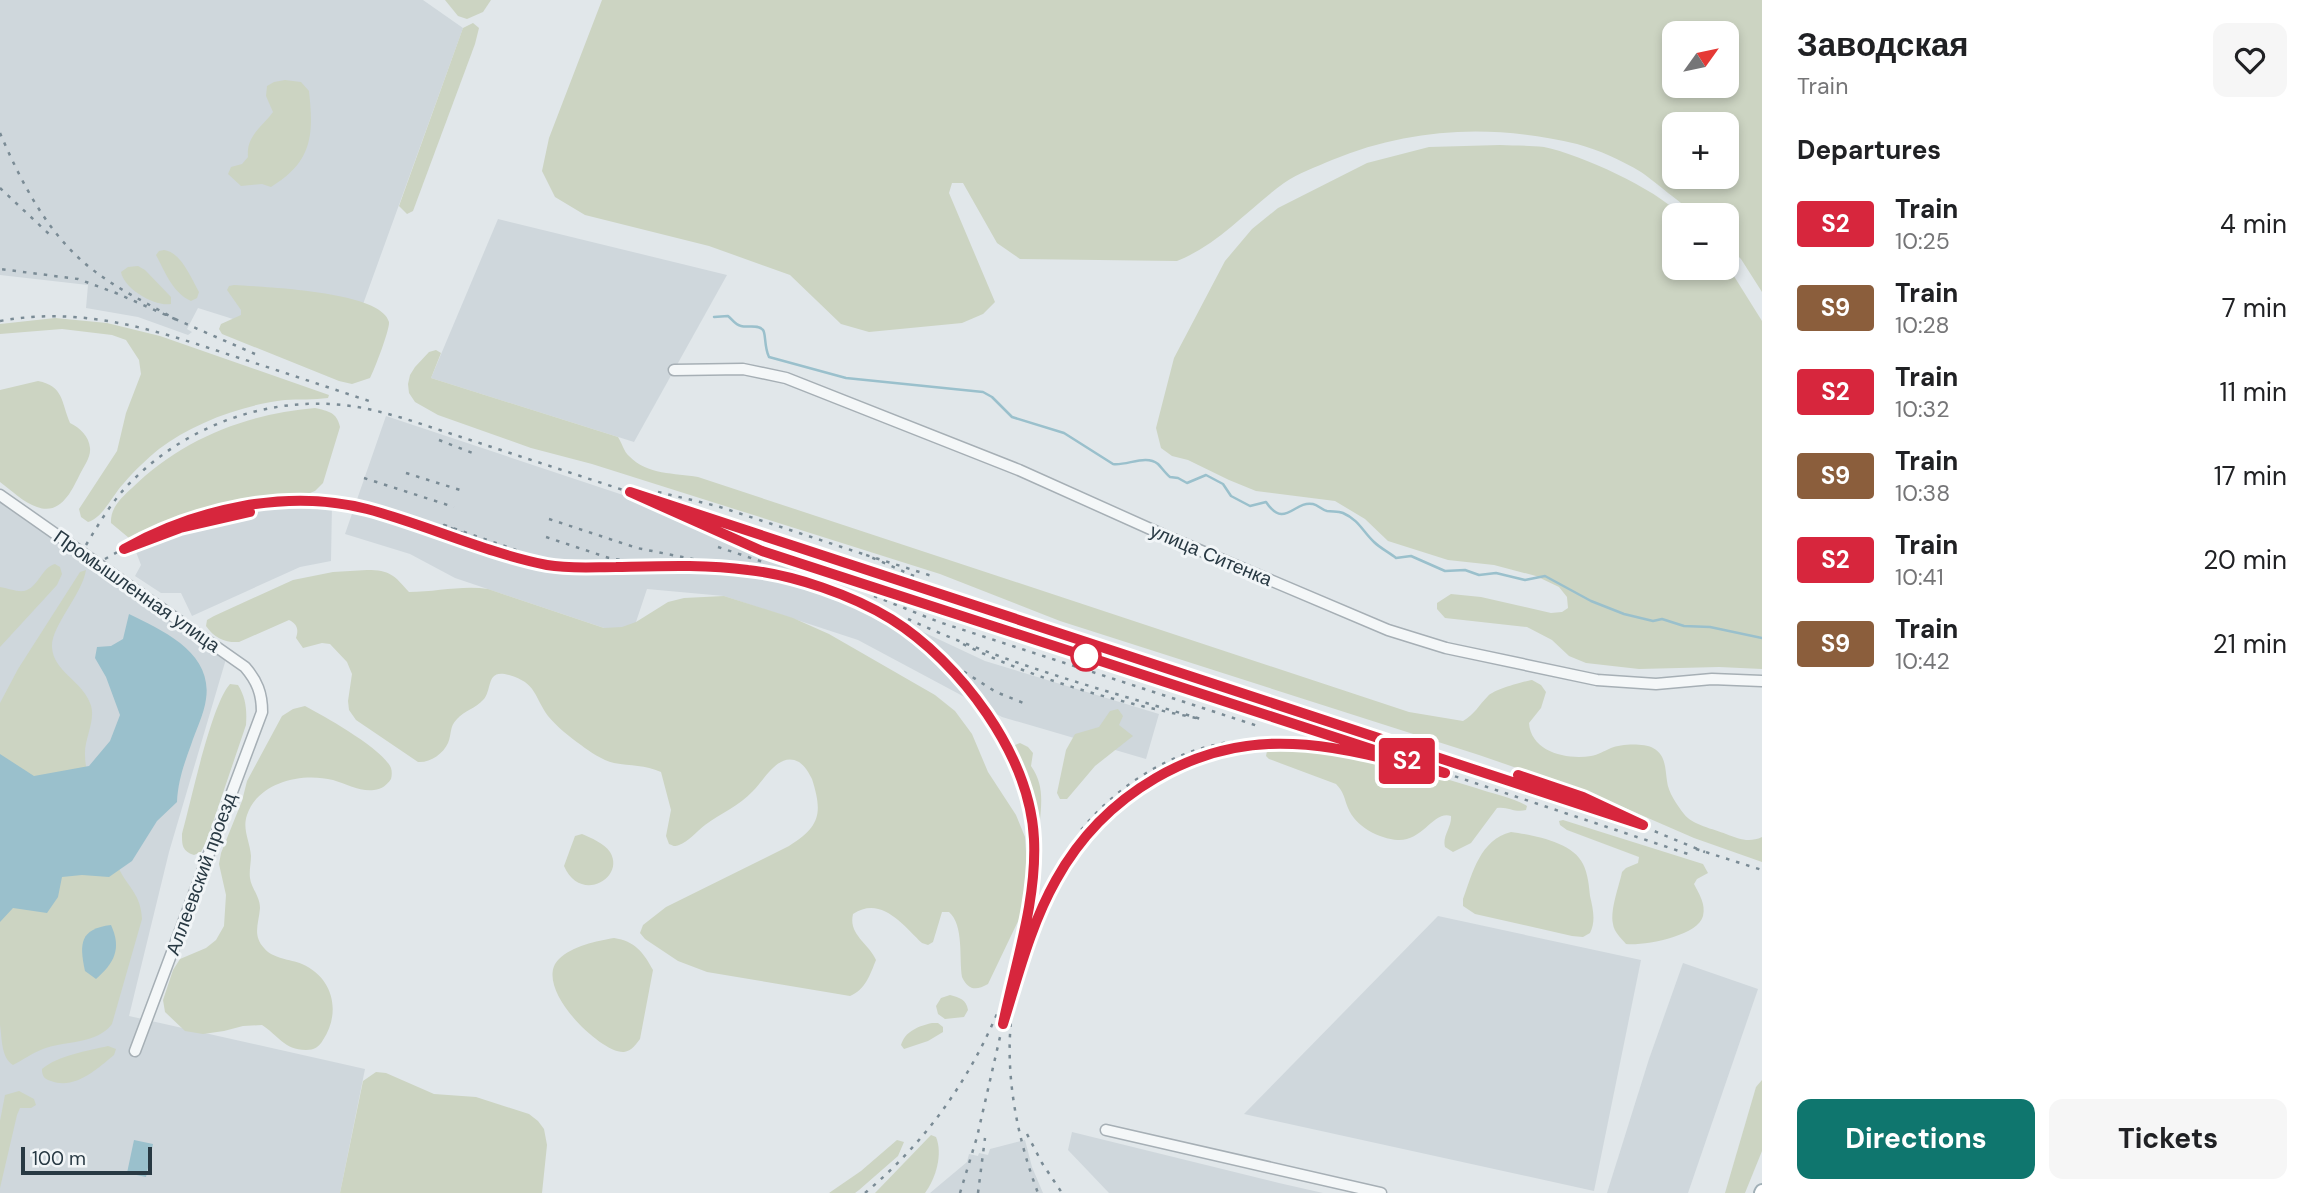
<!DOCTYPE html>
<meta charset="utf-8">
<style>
:root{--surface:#fff;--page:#f6f6f6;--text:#202124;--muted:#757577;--accent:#0f766e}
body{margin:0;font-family:"DM Sans",sans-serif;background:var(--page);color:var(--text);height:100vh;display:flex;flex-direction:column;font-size:26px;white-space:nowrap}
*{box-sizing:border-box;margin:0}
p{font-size:23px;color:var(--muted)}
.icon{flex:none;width:38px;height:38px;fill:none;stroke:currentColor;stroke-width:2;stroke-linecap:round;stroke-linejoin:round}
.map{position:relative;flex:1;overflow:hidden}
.details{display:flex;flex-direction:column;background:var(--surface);width:560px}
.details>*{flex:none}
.badge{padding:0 14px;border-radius:5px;font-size:24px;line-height:46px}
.needle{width:46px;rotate:57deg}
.controls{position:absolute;left:1662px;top:21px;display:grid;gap:14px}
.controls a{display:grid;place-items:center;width:77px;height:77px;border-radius:14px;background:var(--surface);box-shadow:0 4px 10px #0003;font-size:35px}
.scale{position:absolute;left:21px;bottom:18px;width:131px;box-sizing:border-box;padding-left:7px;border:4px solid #283943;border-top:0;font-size:19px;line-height:24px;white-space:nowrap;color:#283943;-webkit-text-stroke:5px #f1f5f7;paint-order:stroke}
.map>.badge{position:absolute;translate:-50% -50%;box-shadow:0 0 0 4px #fff}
h2{padding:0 35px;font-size:26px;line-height:63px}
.round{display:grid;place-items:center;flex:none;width:74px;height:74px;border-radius:14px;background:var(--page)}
.headline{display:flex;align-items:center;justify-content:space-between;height:119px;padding:0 35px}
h1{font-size:33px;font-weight:700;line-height:52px}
.action{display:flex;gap:14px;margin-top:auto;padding:14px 35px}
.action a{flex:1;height:80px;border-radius:14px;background:var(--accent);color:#fff;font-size:28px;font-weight:700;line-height:80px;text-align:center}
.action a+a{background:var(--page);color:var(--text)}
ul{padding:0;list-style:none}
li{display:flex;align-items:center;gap:21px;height:84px;padding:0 35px}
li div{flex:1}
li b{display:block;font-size:26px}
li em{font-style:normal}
li .badge{min-width:77px;font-weight:700;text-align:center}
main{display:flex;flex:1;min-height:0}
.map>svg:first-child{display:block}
.built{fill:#cfd7dc}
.green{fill:#ccd4c2;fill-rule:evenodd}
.water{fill:#9ac0cc}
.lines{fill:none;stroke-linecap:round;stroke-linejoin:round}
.stream{stroke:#9ac0cc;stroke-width:2.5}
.minor-casing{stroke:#a6afb5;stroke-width:13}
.major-casing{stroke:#a0afb6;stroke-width:16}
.minor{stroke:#f4f7f8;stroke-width:10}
.major{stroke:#fff;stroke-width:12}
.rail{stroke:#7a8b95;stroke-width:2.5;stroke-dasharray:3.5 7;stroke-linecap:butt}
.line-casing{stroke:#fff;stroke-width:16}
.line{stroke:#d7263d;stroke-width:10}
.stop-dot{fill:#fff;stroke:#d7263d;stroke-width:3.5}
.labels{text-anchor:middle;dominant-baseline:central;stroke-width:6;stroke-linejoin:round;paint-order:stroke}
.street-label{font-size:19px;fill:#283943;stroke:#f1f5f7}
</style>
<main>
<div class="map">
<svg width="1762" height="1193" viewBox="0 0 1762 1193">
<rect width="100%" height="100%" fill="#e1e7ea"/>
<g class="built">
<path d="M0,0h423l40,28 -118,326 -147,-46 -11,21 5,3 -4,3 -50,-18 -52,-9 2,-23 -88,-10z"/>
<path d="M498,219l229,56 -93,167 -203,-64z"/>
<path d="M386,416l237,79 125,55 237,111 174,53 -13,45 -144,-42 -144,-77 -134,-44 -77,-7 -16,48 -176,-59 -45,-24 -65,-20z"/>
<path d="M0,501l226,158 -57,193 -40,164 236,53 -25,124h-340z"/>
<path d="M306,504h26l-1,57 -31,6 -108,49 -11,-23h-20l-26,-17 6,-11 -8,-21 16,-6 33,-13 70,-17z"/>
<path d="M1438,916l203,44 -47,231 -350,-77z"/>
<path d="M1683,963l75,26 -70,204h-81l42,-134z"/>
<path d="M1072,1132l207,51 44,10h-214l-41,-43z"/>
<path d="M1025,1140l7,27 11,26h-113l37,-31 2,-8 9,2 1,-3 9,2 2,-6z"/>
</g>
<g class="green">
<path d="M445,0h46l-8,12 -16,7 -9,-3z"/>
<path d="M602,0h1160v292l-21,-33 -14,-14v-30c-8,0 -19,2 -26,0 -10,-2 -48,-35 -60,-43 -20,-12 -42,-22 -64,-28 -83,-20 -165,-17 -245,16 -16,7 -34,13 -48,23 -36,26 -66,62 -107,78l-157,-2 -23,-16 -34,-60h-11l-3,10 46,109 -12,12 -21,9 -93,9 -28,-8 -51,-49 -81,-29 -124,-31 -30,-18 -13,-26 7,-33zM1675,33h52v53h-52zM1675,124h52v53h-52z"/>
<path d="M473,23l6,5 -4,16 -62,167 -6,3 -8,-8 64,-178z"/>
<path d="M285,80l16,2 8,9c5,45 3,71 -38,96l-9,-3 -21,2 -13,-12 3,-7 11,-3 6,-7c-2,-21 13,-29 25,-45l-7,-16 1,-10 7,-4z"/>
<path d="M1500,145c14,1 30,0 44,2 38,8 110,41 137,68h-6v53h52v-3l35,56v348l-43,-2 -80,2 -53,-6 -17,-7 -17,-16 -25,-13 -82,-9 -8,-9v-6l14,-9 30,3 70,16 11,-1 6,-4 -1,-11 -8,-10 -23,-11 -42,-11 -46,-5 -60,-19 -23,-22 -30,-18 -79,-10 -27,-11 -41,-20 -16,-4 -11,-8 -5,-20 18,-70 51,-97 27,-32 26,-21 89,-45 62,-16z"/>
<path d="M164,250c17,2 27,28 35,42l-2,6 -6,3c-18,-8 -26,-29 -35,-46l3,-4z"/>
<path d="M138,266l7,4 26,27v7c-16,3 -47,-15 -50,-32l7,-5z"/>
<path d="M234,285c28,2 148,6 155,37 1,7 -15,49 -19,56l-18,6 -13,-3 -117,-47 -3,-5 2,-5 20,-9v-5l-14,-20 2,-4z"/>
<path d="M55,318l52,5 53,13 169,59 -1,3c-14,2 -29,1 -43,2 -43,5 -92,23 -126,49 -12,10 -25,22 -35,34 -11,11 -21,35 -36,39l-7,-5 -2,-8 38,-58 9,-38 15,-39 -2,-14 -13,-20 -14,-5 -50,-6 -62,5v-10z"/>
<path d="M436,350l5,3 -10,25 187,59c4,6 6,15 11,19 18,19 46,17 69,21l711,235 54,9c11,-6 16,-16 25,-25 7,-7 34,-14 44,-16l9,5 5,7 -5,16 -12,15c2,29 38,37 62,33 7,-1 13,-5 20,-8 10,-4 32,-5 42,0 13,7 12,20 14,33 1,11 10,24 17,33 8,11 30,15 42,20 13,5 23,9 36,3v25l-68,-24 -99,-43 -116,-40 -419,-134 -120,-47 -348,-110 -61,-16 -93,-33 -23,-13 -6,-9 -1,-9 2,-9 5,-8 14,-15z"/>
<path d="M38,381c26,5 23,21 32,42 10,5 19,13 20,25 1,9 -6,18 -10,26 -8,16 -19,42 -43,33 -13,-4 -26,-17 -37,-25v-92z"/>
<path d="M315,408c13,3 22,4 25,19l-17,56 -8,8 -10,4 -63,8 -40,9 -73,26 -18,-15c-1,-15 11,-26 21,-35 50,-49 114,-74 183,-80z"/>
<path d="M55,564l5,3 2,7 -5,11 -57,62v-60c7,1 17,5 24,4 14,-3 18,-24 31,-27z"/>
<path d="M86,570c-4,25 -35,56 -34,77 1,24 30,34 38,56 7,16 -6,35 -5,52 0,10 3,22 5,32 4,20 19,61 28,80 10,21 23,27 24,52l-30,105c-16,21 -46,16 -69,25 -11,4 -20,11 -30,16 -12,-7 -11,-27 -13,-40v-322l18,-34 62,-97z"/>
<path d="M367,570c23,0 27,5 42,22 27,0 53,-7 79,-3l116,39 18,-1 14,-5 32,-20 16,-4 40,-2 69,22 36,16 106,61 20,16 17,23 16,38 28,43 9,22 2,29 -6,49 -33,69c-12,7 -20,6 -26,-7 -3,-19 2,-52 -13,-65h-7l-9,30 -5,3 -6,-2c-19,-18 -41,-48 -69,-29 -5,21 16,29 23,46 -6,15 -11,30 -26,36l-143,-24 -29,-11 -33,-22 -5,-6 3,-8 23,-18 123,-61c31,-20 34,-32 23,-67 -3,-6 -7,-13 -13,-17 -20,-11 -34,17 -46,29 -14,15 -32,22 -48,34 -8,6 -17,17 -26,20 -5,2 -5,1 -10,-1l-3,-8 5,-26 -10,-38c-16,-7 -30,-6 -47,-9 -12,-3 -24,-11 -33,-18 -11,-8 -24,-18 -33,-29 -14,-19 -11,-33 -39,-41 -24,-7 -16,15 -26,25 -7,8 -19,11 -26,19 -8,8 -5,15 -9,24 -5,11 -18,20 -30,19l-62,-42 -7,-10 -1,-9 4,-27 -5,-12 -17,-18 -8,-1 -19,5 -7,-10c3,-9 1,-14 -7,-18l-50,22c-13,1 -25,-4 -33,-16l1,-6 7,-4 79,-36 40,-8z"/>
<path d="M230,684l8,1c8,13 9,25 8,40l-39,115 -6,12 -7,3c-12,-4 -12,-10 -12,-21 9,-32 29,-129 48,-150z"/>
<path d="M305,706c19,10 78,43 86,62 1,3 1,7 0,11 -4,6 -9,10 -17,11 -13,2 -28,-6 -41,-10 -31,-8 -75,2 -86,35 -5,15 3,26 4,41 0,7 -2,15 -1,22 1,10 10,18 10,30 -1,15 -8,27 4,40 9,11 26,11 38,16 32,14 39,49 21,76 -4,7 -9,10 -17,10 -22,0 -28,-15 -44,-25l-19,1 -19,5 -21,3 -18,-3 -20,-19 -2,-12 10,-30 7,-11 26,-11 10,-8 8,-14 2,-31 -7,-31 2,-11 21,-52 5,-20 35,-65 11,-7z"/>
<path d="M1118,709l5,7 -4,9 14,11 -38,30 -28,33h-7l-3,-6 9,-43 9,-16 24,-7 11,-16z"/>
<path d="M1020,743l8,4 5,6 -2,13c12,17 11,33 9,54l-4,-1 -10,-43 -12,-27 1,-4z"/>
<path d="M1275,748c69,0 135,20 201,40 16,6 37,9 51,18l-1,4c-11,3 -19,-4 -29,-2l-26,35 -18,9 -8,-5c-3,-11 7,-20 6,-31 -17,-6 -28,25 -53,24 -19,-1 -43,-14 -50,-32 -4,-10 -4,-16 -12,-24l-67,-25 -3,-3 1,-5z"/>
<path d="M1563,820l140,44 5,9 -11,6 -3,5c5,10 12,20 9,32 -5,20 -59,30 -77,28 -5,-6 -12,-12 -13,-20 -3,-15 6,-37 9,-52l4,-4 12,-5 1,-6 -72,-27 -7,-5 -1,-4z"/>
<path d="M1511,832c22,3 62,10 72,32 5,10 6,22 7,32 3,13 6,25 0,37l-7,4 -11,-1 -97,-22 -12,-8v-7c10,-27 17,-59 48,-67z"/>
<path d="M582,834c9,4 22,9 28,18 16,26 -30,52 -46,14l11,-30z"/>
<path d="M614,938c21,3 29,14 39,32l-13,69c-4,5 -8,12 -16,13 -23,2 -93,-66 -65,-93 13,-13 38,-18 55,-21z"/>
<path d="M950,995c10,3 16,4 18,15l-4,7 -19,2 -7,-5 -2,-8 5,-8z"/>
<path d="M932,1023h6l5,4v5l-15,9 -24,8 -3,-4c4,-14 18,-19 31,-22z"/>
<path d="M108,1046l8,3 -2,6c-17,14 -39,35 -63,26 -7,-2 -9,-5 -9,-12 17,-14 45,-18 66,-23z"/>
<path d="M376,1072l10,1 48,21 42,3 53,17 9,7 6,8 3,16 -5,48h-202l23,-112z"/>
<path d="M1762,1080v71l-17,42h-20l31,-106z"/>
<path d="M19,1091l15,8 2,6 -5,3h-11l-3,7 -17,73v-67l5,-26z"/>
<path d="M931,1135l5,2c7,17 0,41 -11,56h-50z"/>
<path d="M897,1140l7,2 -6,14 -39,34 -4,3h-26l32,-22z"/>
</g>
<g class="water">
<path d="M129,614c35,17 84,39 77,85 -2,15 -10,31 -15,46 -7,19 -13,36 -14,57l-20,19 -25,40 -23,16 -27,-2 -20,2 -4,20 -11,16 -34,-5 -13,14v-168l34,22 55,-10 21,-25 10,-26 -14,-38 -11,-19 2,-11 14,-1 12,-7z"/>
<path d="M111,925c11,24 3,38 -15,54l-11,-8c-6,-28 -5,-42 26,-46z"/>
<path d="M134,1140l19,4 -7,33 -19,-4z"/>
</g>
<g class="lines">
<path class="stream" d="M714,317l14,-1c5,4 7,9 13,10 7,2 17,-2 22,4 3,3 1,17 6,27l77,21 137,14 9,5 20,20 52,16 49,31c14,2 33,-10 45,0 4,4 7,9 12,13l8,1 9,5 19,-8 17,9 8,12 19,10 16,-4c19,28 28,-2 47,2 5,1 9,6 14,7 6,1 11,0 16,2 16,7 20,19 31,29 6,6 16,11 22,16l15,-2 34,15 20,-1 14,5 17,-2 29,7 20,-4 46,25 33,13 29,7 9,-2 22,7 26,1 52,11"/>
<defs>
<g id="minor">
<path d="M674,370l69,-1 43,9 233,92 147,66 222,94 58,18 151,32 59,4 56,-5 50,2"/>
<path d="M0,495l245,172c12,14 17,26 17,45l-127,339"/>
<path d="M1106,1130l275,63"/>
</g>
<path id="major" d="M1761,1193l1,-2"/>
</defs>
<use href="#minor" class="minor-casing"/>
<use href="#major" class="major-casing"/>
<use href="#minor" class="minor"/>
<use href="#major" class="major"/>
<g class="rail">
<path d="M0,133c22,51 50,106 97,140 24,18 52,31 78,46l-59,-26 -38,-14 -78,-10"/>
<path d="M0,188l49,46"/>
<path d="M175,319l80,35"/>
<path d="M0,321c83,-15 152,8 230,34 47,15 94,31 142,47"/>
<path d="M439,440l36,14"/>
<path d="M406,473l54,17"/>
<path d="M364,478l90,29"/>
<path d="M658,492l59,14 149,49"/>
<path d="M549,519l88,29 111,22 -40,-3"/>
<path d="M700,524c117,53 229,92 298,209 19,31 34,67 36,104 4,60 -19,129 -31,187 15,-47 28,-96 51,-140 36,-71 105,-121 182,-136 18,-4 36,-4 54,-5 -24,-2 -48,-4 -71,1 -55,11 -107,46 -141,90"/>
<path d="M86,545c14,-23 27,-46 47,-65 54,-54 133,-83 210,-75 21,2 42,8 63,14l1202,393 97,40"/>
<path d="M718,547l45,15"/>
<path d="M105,559c64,-37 139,-63 214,-58 34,2 66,13 98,24 36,11 72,23 107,34l-80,-34 78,27"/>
<path d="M524,559l33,8 98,-1 -46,-8 -66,-22"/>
<path d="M655,566l43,1"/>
<path d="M748,570l33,6 42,13"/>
<path d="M822,570l623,203 -89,-21 -66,-9"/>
<path d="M914,576l-48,-21 66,21"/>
<path d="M874,596l65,26 322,105"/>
<path d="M908,619c93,43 194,71 293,100 -84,-17 -167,-39 -244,-78"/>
<path d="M955,666l41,26 30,12"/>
<path d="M1445,773l249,83"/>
<path d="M1696,849l66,21"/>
<path d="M1012,1013c-8,59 5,125 26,180"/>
<path d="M1027,1134l15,29 20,30"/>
<path d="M865,1193c60,-50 104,-112 134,-184"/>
<path d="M960,1193l17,-56 26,-113"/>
<path d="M978,1193l7,-55"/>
</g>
</g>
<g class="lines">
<defs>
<path id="line" d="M250,512l-70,16 -56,21c71,-40 163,-61 243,-40 60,16 119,44 180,56 23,4 47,2 69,2 44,-1 89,-3 132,3 46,5 104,25 143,49 69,43 139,136 143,220 3,62 -19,125 -31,185 15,-48 28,-100 53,-144 47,-85 139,-141 237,-136 52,2 102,18 152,29l-683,-222 -132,-59 1013,333 -60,-28 -65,-22"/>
</defs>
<use href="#line" class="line-casing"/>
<use href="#line" class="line"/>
</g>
<circle class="stop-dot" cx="1086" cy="656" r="14"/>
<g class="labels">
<g class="street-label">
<text transform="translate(1211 555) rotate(23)">улица Ситенка</text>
<text transform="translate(137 591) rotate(35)">Промышленная улица</text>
<text transform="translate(201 874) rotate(-70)">Аллеевский проезд</text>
</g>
</g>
</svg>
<div class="controls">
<a><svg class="needle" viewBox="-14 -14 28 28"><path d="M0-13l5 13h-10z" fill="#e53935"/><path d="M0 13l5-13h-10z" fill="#757577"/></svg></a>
<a>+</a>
<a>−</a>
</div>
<div class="scale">100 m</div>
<b class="badge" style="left:1407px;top:761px;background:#d7263d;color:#fff">S2</b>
</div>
<section class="details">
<div class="headline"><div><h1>Заводская</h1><p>Train</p></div><a class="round"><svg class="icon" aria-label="heart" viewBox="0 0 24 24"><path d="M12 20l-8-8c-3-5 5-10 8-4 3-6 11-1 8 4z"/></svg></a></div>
<h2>Departures</h2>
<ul>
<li><span class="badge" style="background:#d7263d;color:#fff">S2</span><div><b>Train</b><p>10:25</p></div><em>4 min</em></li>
<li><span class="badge" style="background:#8b5e3c;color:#fff">S9</span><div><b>Train</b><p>10:28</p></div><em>7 min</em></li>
<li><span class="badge" style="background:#d7263d;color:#fff">S2</span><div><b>Train</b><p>10:32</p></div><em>11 min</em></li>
<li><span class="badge" style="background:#8b5e3c;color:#fff">S9</span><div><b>Train</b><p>10:38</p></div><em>17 min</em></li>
<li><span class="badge" style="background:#d7263d;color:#fff">S2</span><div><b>Train</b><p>10:41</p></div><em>20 min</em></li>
<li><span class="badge" style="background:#8b5e3c;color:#fff">S9</span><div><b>Train</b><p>10:42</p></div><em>21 min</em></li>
</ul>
<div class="action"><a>Directions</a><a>Tickets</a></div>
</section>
</main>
